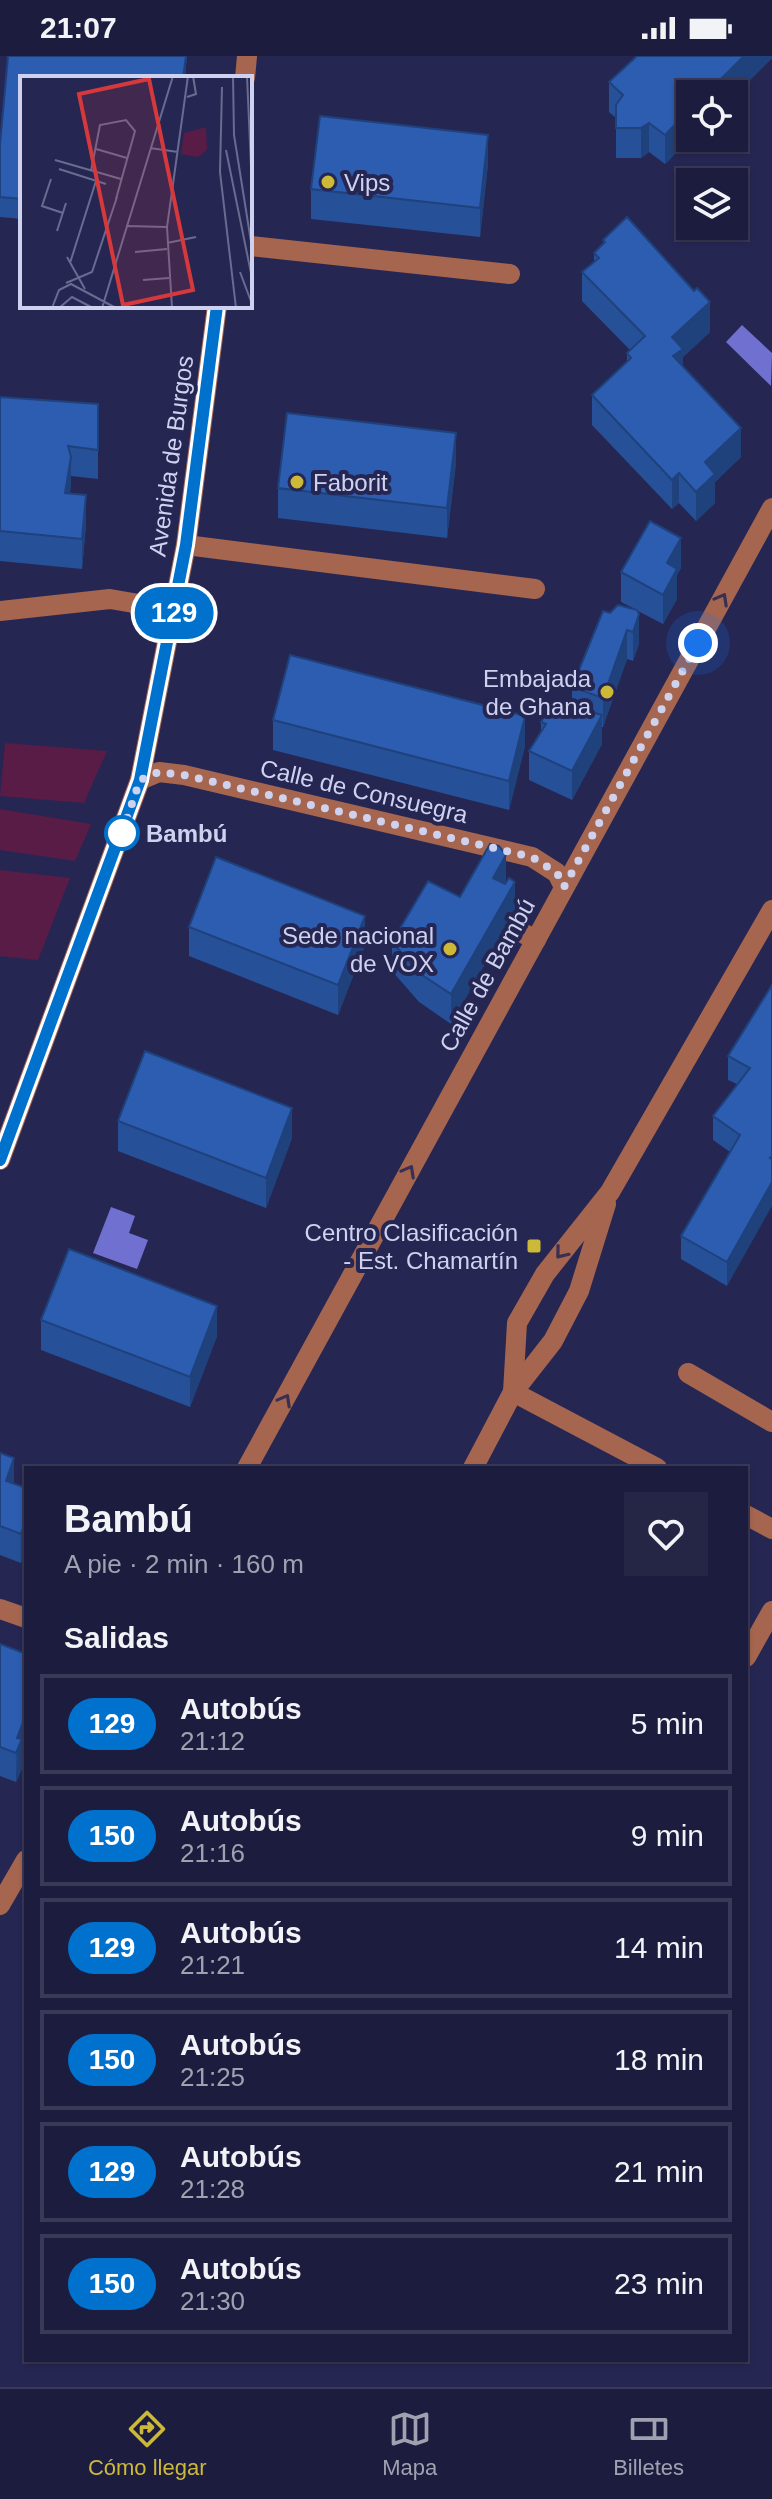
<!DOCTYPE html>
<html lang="es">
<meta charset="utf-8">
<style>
:root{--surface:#1c1c3e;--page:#252545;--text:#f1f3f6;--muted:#a0a1b0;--line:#3a3a58;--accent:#ccb938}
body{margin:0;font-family:Arial,sans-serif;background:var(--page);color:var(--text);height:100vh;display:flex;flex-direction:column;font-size:30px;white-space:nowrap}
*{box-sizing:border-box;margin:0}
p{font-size:26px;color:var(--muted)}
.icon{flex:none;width:44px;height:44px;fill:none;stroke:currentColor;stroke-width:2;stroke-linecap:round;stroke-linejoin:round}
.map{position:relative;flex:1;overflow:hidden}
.panel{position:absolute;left:24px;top:1410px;width:724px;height:896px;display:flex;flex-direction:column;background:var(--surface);border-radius:0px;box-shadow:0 2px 6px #0004,0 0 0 2px var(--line)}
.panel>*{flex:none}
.badge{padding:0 16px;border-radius:26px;font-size:28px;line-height:52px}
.fabs{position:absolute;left:676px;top:24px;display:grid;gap:16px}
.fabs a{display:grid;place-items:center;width:72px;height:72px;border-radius:0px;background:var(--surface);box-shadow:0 2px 6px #0004,0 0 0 2px var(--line);font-size:40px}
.you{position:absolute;width:40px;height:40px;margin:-20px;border:6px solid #fff;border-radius:50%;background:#1a73e8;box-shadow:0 0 0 12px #1a73e833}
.map>.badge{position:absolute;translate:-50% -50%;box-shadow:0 0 0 4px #fff}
h2{padding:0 40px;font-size:30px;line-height:72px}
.round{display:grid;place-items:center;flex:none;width:84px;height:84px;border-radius:0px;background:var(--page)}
.headline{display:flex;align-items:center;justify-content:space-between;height:136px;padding:0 40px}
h1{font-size:38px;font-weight:800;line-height:60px}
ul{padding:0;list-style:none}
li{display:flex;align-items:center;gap:24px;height:100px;margin:0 16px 12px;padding:0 24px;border:4px solid var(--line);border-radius:0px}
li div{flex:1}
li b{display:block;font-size:30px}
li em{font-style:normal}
li .badge{min-width:88px;font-weight:700;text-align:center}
.status{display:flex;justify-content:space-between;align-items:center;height:56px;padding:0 40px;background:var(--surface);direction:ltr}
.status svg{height:22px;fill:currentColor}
.tab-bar{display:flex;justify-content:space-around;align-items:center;height:112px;border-top:2px solid var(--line);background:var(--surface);font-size:22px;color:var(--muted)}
.tab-bar a{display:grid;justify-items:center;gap:4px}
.tab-bar .selected{color:var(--accent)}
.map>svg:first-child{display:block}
.green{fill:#581c47}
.water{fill:#6f70d0}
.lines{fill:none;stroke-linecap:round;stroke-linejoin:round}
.minor{stroke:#a6654e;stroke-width:20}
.wall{fill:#265098}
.shaded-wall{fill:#1f417c}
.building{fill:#2c5db1;stroke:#1f417c;stroke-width:2}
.oneway{stroke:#392f52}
.line-casing{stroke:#fff;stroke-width:18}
.line{stroke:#0072ce;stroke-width:12}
.walk{stroke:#cfd2ef;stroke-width:8;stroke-dasharray:0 14.4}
.poi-dot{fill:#ccb938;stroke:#262653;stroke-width:3}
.stop-dot{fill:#fff;stroke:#0072ce;stroke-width:4}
.labels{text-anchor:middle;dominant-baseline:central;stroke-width:8;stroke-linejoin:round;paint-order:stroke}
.poi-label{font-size:24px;fill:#cfd2ef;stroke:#262653;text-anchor:end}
.street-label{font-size:24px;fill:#cfd2ef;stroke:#262653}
.stop-label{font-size:24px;font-weight:bold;fill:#cfd2ef;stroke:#262653;text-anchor:start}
.inset-road{fill:none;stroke:#6a6b91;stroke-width:2}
.view{fill:#d5393c;fill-opacity:0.15;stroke:#d5393c;stroke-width:4}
.inset-edge{fill:none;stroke:#cfd2ef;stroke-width:4}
</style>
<div class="status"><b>21:07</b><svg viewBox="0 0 49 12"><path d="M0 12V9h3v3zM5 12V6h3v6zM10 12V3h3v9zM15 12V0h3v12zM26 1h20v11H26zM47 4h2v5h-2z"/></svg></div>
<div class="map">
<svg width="772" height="2331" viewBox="0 0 772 2331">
<rect width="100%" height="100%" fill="#262653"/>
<g class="green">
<path d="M5,687l102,8 -23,52 -84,-7z"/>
<path d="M0,753l91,15 -16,37 -75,-11z"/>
<path d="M0,814l70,8 -32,82 -38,-4z"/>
</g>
<g class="water">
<path d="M742,269l30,28 -1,33 -45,-44z"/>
<path d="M111,1151l24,9 -6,17 19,7 -11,29 -44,-16z"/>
</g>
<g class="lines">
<g class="minor">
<path d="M245,22l2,-22"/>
<path d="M250,190l260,28"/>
<path d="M186,489l349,44"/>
<path d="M0,555l110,-12 64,11"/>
<path d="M140,724l19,-8 25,3 348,82 25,16 7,14"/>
<path d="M507,869l29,15"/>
<path d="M0,1104l140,-380 46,-235 31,-239"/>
<path d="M688,1317l84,49"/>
<path d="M513,1336l4,-69 28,-49 65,-82 162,-282"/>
<path d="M513,1336l144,76"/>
<path d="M247,1412l525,-960"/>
<path d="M473,1412l40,-76 40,-51 26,-50 27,-87"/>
<path d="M746,1459l26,14"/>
<path d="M0,1553l26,9"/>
<path d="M746,1601l26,-46"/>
<path d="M0,1849l26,-45"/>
</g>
</g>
<g class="wall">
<path d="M8,0h179l-2,22h-163v141l-22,-2v-72z"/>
<path d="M772,0v2l-38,38v-2l-69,70 -16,-12 -8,6h-25v-40l-7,-6v-30z"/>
<path d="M488,108l-8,73 -169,-18v-30z"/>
<path d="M603,184l107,92 -27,25v9l58,91 -26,25v21l-19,18 -17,-18 -7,6 -80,-84v-30l35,-33v-9l3,-3 -48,-49v-29l12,-10v-9l9,-9z"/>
<path d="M0,341l98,7v75l-27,-3 -1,18 16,31 -4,44 -82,-8z"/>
<path d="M456,407l-9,75 -169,-20v-30z"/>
<path d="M681,512l-4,7v24l-14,25 -25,-13 1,33 -6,17 -6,-2 -24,68h-1v17l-30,56 -43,-20v-29l12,-20v-9l31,-15v-20l38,-74 25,-4 -14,-7v-30z"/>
<path d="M273,664l252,26 -16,64 -236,-60z"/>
<path d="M506,827l9,28 -64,113 -32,-22 -27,-31v-29l68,-45z"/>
<path d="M189,871l176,18 -27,70 -149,-59z"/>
<path d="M772,929l-45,301 -46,-27v-23l49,-84 -17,-12v-24l24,-32 -9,-4v-24z"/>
<path d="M118,1065l174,17 -26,70 -148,-57z"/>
<path d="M41,1264l176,16 -27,71 -149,-57z"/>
<path d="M0,1397l14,31 12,4v71l-3,-1 -2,5 -21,-8z"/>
<path d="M0,1588l22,111v14l-6,13 -16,-6z"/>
</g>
<g class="shaded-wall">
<path d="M186,0h1l-2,22h-2z"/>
<path d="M744,0h28v2l-38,38v-2h-28z"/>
<path d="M690,53l1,29 -26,26v-29z"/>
<path d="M649,67v29l-8,6v-30z"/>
<path d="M488,79v29l-8,73v-29z"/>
<path d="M710,246v30l-27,25v21l-10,8 -1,-49z"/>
<path d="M741,372v29l-26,25v21l-19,18v-29l9,-30z"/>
<path d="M456,377v30l-9,75v-30z"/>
<path d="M71,401v29l-6,37v-30z"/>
<path d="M679,417v30l-7,6v-29z"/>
<path d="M86,439v30l-4,44v-30z"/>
<path d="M681,482v30l-4,7v24l-14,25v-29l4,-32z"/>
<path d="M639,558v30l-6,17v-29z"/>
<path d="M627,574v29l-24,68v-29z"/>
<path d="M602,659v29l-30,56v-29z"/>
<path d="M525,660v30l-16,64v-29z"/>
<path d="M506,799v29l-13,-6z"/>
<path d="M515,826v29l-64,113v-30z"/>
<path d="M365,860v29l-27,70v-30z"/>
<path d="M292,1052v30l-26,70v-30z"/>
<path d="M772,1126v24l-45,80v-24z"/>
<path d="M217,1250v30l-27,71v-30z"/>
<path d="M14,1402v30l-8,-7z"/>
<path d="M23,1472v30l-2,5v-29z"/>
<path d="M26,1659v29l-4,11v14l-6,13 1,-44z"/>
</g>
<g class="building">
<path d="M8,0h178l-3,22h-161v121l-22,-2v-52z"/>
<path d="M637,0h107l-38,38h-16v15l-25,26 -16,-12 -8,5h-25v-23l7,-10 -14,-13z"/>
<path d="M320,60l168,19 -8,73 -169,-19z"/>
<path d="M627,161l67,74 3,-3 13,14 -38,35 11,12 -10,7 68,72 -36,34 10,12 -19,18 -17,-19 -7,7 -80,-85 39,-37 -4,-5 18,-17 -63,-64 17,-14 -5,-5 11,-11 -2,-2z"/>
<path d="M0,341l98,7v46l-30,-4 3,11 -6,36 21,2 -4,44 -82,-8z"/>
<path d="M287,357l169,20 -9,75 -169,-20z"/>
<path d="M650,465l31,17 -14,25 10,6 -14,26 -42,-23z"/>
<path d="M618,549l19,5 2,4 -6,18 -6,-2 -24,68 -31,-11 31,-76 7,2z"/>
<path d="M290,599l235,61 -16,65 -236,-61z"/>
<path d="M552,646l50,13 -30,56 -43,-20 17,-27 -5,-2z"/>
<path d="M490,788l9,2 7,9 -13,23 12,6 4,-6 6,4 -64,112 -32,-21 -27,-31 36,-61 32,16z"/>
<path d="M216,801l149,59 -27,69 -149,-58z"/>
<path d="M772,929v171l-2,2 2,1v23l-45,80 -46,-26 59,-101 -27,-19 37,-48 -22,-12z"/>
<path d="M145,995l147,57 -26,70 -148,-57z"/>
<path d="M69,1193l148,57 -27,71 -149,-57z"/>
<path d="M0,1397l14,5 -8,23 20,7v42l-3,-2 -2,6 -21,-8z"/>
<path d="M0,1588l26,10v61l-9,23 5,1 -6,14 -16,-6z"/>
</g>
<defs><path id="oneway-chevron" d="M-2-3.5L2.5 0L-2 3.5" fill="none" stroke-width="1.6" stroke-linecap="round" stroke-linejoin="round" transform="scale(2)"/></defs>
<g class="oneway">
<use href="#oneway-chevron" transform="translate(722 543) rotate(-61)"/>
<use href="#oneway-chevron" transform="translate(409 1115) rotate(-61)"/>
<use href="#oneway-chevron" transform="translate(561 1197) rotate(129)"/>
<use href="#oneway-chevron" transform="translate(285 1344) rotate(-61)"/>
</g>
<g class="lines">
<defs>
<path id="line" d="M0,1104l140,-380 46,-235 31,-239"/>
</defs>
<use href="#line" class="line-casing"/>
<use href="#line" class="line"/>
<path class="walk" d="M122,777l-2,6 20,-59 19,-8 25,3 348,82 25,16 7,14 134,-244"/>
</g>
<g class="poi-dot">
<circle cx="328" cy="126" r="8"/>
<circle cx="297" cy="426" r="8"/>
<circle cx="607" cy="636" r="8"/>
<circle cx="450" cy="893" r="8"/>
<rect x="526" y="1182" width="16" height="16" rx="4"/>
</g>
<circle class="stop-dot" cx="122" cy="777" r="16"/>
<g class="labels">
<g class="poi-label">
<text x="344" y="126" text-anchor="start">Vips</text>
<text x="313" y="426" text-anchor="start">Faborit</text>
<text x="591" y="622">Embajada<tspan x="591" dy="28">de Ghana</tspan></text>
<text x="434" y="879">Sede nacional<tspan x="434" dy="28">de VOX</tspan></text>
<text x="518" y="1176">Centro Clasificación<tspan x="518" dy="28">- Est. Chamartín</tspan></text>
</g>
<g class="street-label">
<text transform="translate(171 400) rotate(-82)">Avenida de Burgos</text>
<text transform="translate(364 735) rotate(13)">Calle de Consuegra</text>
<text transform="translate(487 919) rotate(-61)">Calle de Bambú</text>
</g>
<g class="stop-label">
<text x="146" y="777">Bambú</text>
</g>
</g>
<g transform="translate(20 20)">
<rect width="232" height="232" fill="#262653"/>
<path d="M186,51l1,23 -9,7 -17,-3 3,-21z" fill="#581c47"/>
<path class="inset-road" d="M213,0l1,59 18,113M227,0l5,113M202,11l-2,85 16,136M167,21l9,-3 -3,-18M130,72l28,4M76,73l31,9M206,74l26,128M35,84l66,19M39,93l47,15M71,95l9,-46 26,-5 9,11 -19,68M31,103l-9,27 21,7M106,150l41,1M37,155l9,-28M147,167l29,-6M115,176l32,-3M47,181l18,32M50,187l26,-82M220,196l12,32M123,204l26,-2M46,207l26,-11 25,-75M32,232l7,-18 12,-6 45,24M39,232l13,-11 21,11M82,232l71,-232M152,232l-5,-81 21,-151"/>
<path class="view" d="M129,3l44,211 -70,15 -44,-211z"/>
<rect width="232" height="232" class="inset-edge"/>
</g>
</svg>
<div class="fabs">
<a><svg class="icon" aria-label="locate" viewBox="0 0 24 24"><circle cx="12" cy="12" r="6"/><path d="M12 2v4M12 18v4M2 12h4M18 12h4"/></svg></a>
<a><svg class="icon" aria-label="layers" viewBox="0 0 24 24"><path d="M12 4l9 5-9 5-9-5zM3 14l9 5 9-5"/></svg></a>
</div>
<div class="you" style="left:698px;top:587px"></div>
<b class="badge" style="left:174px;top:557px;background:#0072ce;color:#fff">129</b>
<section class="panel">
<div class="headline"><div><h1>Bambú</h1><p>A pie · 2 min · 160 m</p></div><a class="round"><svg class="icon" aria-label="heart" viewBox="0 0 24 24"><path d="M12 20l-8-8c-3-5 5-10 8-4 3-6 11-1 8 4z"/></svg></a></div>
<h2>Salidas</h2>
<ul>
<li><span class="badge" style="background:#0072ce;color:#fff">129</span><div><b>Autobús</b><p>21:12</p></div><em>5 min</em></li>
<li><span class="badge" style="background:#0072ce;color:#fff">150</span><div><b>Autobús</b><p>21:16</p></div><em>9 min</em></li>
<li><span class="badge" style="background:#0072ce;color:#fff">129</span><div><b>Autobús</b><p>21:21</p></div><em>14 min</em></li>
<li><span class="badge" style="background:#0072ce;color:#fff">150</span><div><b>Autobús</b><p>21:25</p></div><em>18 min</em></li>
<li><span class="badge" style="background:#0072ce;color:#fff">129</span><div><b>Autobús</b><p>21:28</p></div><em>21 min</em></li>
<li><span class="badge" style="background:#0072ce;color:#fff">150</span><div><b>Autobús</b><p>21:30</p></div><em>23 min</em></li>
</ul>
</section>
</div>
<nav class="tab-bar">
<a class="selected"><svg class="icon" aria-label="directions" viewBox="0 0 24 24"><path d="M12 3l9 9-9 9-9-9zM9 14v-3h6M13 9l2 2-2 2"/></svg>Cómo llegar</a>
<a><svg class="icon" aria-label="map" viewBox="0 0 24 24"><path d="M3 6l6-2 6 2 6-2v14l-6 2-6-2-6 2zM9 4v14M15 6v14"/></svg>Mapa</a>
<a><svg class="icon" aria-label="tickets" viewBox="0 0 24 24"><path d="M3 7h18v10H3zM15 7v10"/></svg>Billetes</a>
</nav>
